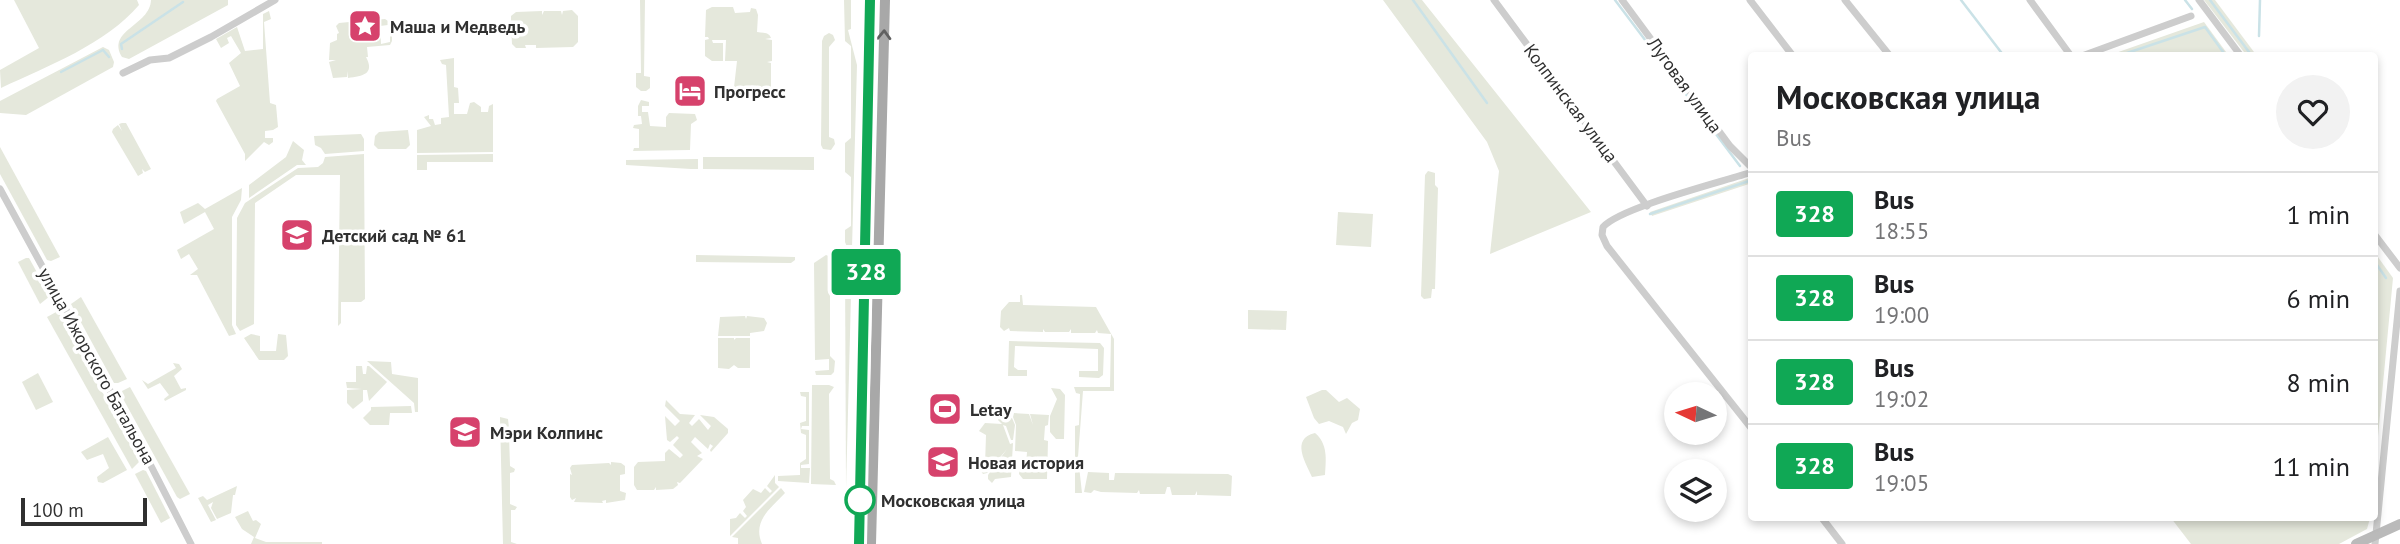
<!DOCTYPE html>
<meta charset="utf-8">
<style>
:root{--surface:#fff;--page:#f2f2f2;--text:#202124;--muted:#757577;--line:#e0e0e0}
body{margin:0;font-family:"PT Sans",sans-serif;background:var(--page);color:var(--text);height:100vh;display:flex;flex-direction:column;font-size:26px;white-space:nowrap}
*{box-sizing:border-box;margin:0}
p{font-size:23px;color:var(--muted)}
.icon{flex:none;width:38px;height:38px;fill:none;stroke:currentColor;stroke-width:2;stroke-linecap:round;stroke-linejoin:round}
.map{position:relative;flex:1;overflow:hidden}
.panel{position:absolute;left:1748px;top:52px;width:630px;height:469px;display:flex;flex-direction:column;background:var(--surface);border-radius:7px;box-shadow:0 4px 10px #0003}
.panel>*{flex:none}
.badge{padding:0 14px;border-radius:5px;font-size:24px;line-height:46px}
.needle{width:46px;rotate:274deg}
.fabs{position:absolute;left:1664px;top:382px;display:grid;gap:14px}
.fabs a{display:grid;place-items:center;width:63px;height:63px;border-radius:50%;background:var(--surface);box-shadow:0 4px 10px #0003;font-size:35px}
.scale{position:absolute;left:21px;bottom:18px;width:126px;box-sizing:border-box;padding-left:7px;border:4px solid #303030;border-top:0;font-size:19px;line-height:24px;white-space:nowrap;color:#303030;-webkit-text-stroke:5px #fff;paint-order:stroke}
.map>.badge{position:absolute;translate:-50% -50%;box-shadow:0 0 0 4px #fff}
.round{display:grid;place-items:center;flex:none;width:74px;height:74px;border-radius:37px;background:var(--page)}
.overview{display:flex;align-items:center;justify-content:space-between;height:119px;padding:0 28px}
h1{font-size:33px;font-weight:600;line-height:52px}
ul{padding:0;list-style:none}
li{display:flex;align-items:center;gap:21px;height:84px;padding:0 28px;border-top:2px solid var(--line)}
li div{flex:1}
li b{display:block;font-size:26px}
li em{font-style:normal}
li .badge{min-width:77px;font-weight:700;text-align:center}
.map>svg:first-child{display:block}
.green{fill:#e5e8dc}
.lines{fill:none;stroke-linecap:round;stroke-linejoin:round}
.stream{stroke:#cae2e7;stroke-width:2.5}
.street{stroke:#cdcdcd;stroke-width:7}
.secondary{stroke:#bababa;stroke-width:10}
.primary{stroke:#a8a8a8;stroke-width:10}
.oneway{stroke:#606060}
.line-casing{stroke:#fff;stroke-width:16}
.line{stroke:#10a855;stroke-width:10}
.stop-dot{fill:#fff;stroke:#10a855;stroke-width:3.5}
.labels{text-anchor:middle;dominant-baseline:central;stroke-width:7;stroke-linejoin:round;paint-order:stroke}
.poi-label{font-size:18px;font-weight:bold;fill:#303030;stroke:#fff;text-anchor:start}
.street-label{font-size:18px;fill:#303030;stroke:#fff}
.stop-label{font-size:18px;font-weight:bold;fill:#303030;stroke:#fff;text-anchor:start}
</style>
<div class="map">
<svg width="2400" height="544" viewBox="0 0 2400 544">
<rect width="100%" height="100%" fill="#fff"/>
<g class="green">
<path d="M14,0h123l2,5c-33,39 -91,61 -138,83l-1,-18 39,-22z"/>
<path d="M151,0h77v5l-99,54 -7,-2c-16,-27 28,-31 29,-57z"/>
<path d="M640,0h5l-1,76 6,1v11l-4,3h-5l-5,-4v-14h5z"/>
<path d="M844,0h7v29l-3,1 9,35 -5,183 -5,-1 -2,-5v-12l6,-4v-49l-6,-5v-29l6,-5v-92l-6,-5z"/>
<path d="M1383,0h39l169,212 -101,42 9,-83 -12,-29z"/>
<path d="M2204,0h11l42,56h-10z"/>
<path d="M733,7l2,6 15,-1 1,-4 5,1 2,6 -1,17c6,1 12,0 14,6l-6,1 7,1v21l-5,1 4,1v32l-4,3h-31l-3,-2 4,-35h-12l1,-21h-14l1,3h10v18h-11l-7,-5v-16l4,-1 -1,-2h-3l1,-27 6,-3z"/>
<path d="M572,10l6,6v26l-5,5 -37,1v-3h-11l1,3h-10l-4,-4 -1,-18h8l-1,-2h-7v-8l5,-4 26,-1v4l2,-4h17l1,4 1,-4z"/>
<path d="M269,11l2,8 -7,3 6,81 6,2 2,22 -5,3 -8,1v7h8v4l-4,3 -5,-3 -19,19v-7l-29,-53 1,-2 23,-13 -11,-23 12,-10 -10,-17 -4,2 2,5 -8,5 -5,-9 21,-12 8,24 18,-2v-35z"/>
<path d="M385,19l6,4 1,5 -4,-3 -8,1 1,18 9,-2v-12h2v11l-2,4 -23,2 1,10h-2c9,17 -3,19 -18,21l-1,-7v6l-14,1 -4,-16 7,-2h-7l1,-17 7,-3v-6l2,-1 -3,-7 3,-3 21,-2 1,6v-6z"/>
<path d="M2204,22l25,34h-122z"/>
<path d="M829,33l4,2 2,5 -6,7v90l5,2 1,5 -4,6 -8,-1 -2,-4 1,-104 2,-5z"/>
<path d="M103,47l6,3 5,12 -1,5 -87,48 -26,-2v-12z"/>
<path d="M454,58v29l4,1 1,15h-5v11h13l3,-11 4,-1 7,5v5h7l1,-6 4,-2v48l-76,1v-23l14,-4 -7,-9 5,-2v4h4l2,6 6,-1v-6l8,-1 -3,-52 -4,-1 -2,-4z"/>
<path d="M641,100l8,2v4h-7v6h6l2,14 16,1v-10l3,-4 26,1 2,6 -6,4 -1,26 -57,1 1,-3h5v-19l-6,-1 1,-3 8,-1 -1,-8h-3v-10z"/>
<path d="M122,123h4l25,46 -6,3 -3,-3 1,4 -5,3 -26,-44 1,-3 5,-4 4,6 -3,-7z"/>
<path d="M408,130l2,15 -4,4h-28l-4,-4 1,-9 4,-4z"/>
<path d="M361,134l3,5v12l-39,3 -4,-6 -6,-3 -1,-9z"/>
<path d="M293,141l11,9 -2,10 4,5h-9l-48,33v-13l37,-28z"/>
<path d="M0,147l60,110 -9,4 -4,-1 -47,-86z"/>
<path d="M364,154l1,145 -4,3h-20v21l-3,3 2,-151h-44l-41,28 -1,121 -14,7 -4,-6 1,-107 8,-15 53,-35 20,-1 5,-4 2,-6z"/>
<path d="M493,154v8h-66v8h-10v-15z"/>
<path d="M703,157h111v13l-111,-1z"/>
<path d="M698,159v10h-7l-65,-4v-5z"/>
<path d="M1428,171l7,2v12l3,3 -3,101h-3l-1,9 -7,1 -3,-3 4,-121z"/>
<path d="M1752,177v6l-100,33 -2,-4z"/>
<path d="M242,188l-1,12 -9,17v108l4,9 -7,2 -32,-61h-7l8,-6 -9,-15 -8,5 -4,-9 37,-21 -9,-17 -21,12 -4,-12 18,-9 7,6z"/>
<path d="M1338,212l35,2 -2,33 -35,-2z"/>
<path d="M2375,253l18,25 -18,190z"/>
<path d="M696,255l99,2v3l-4,3 -95,-1z"/>
<path d="M826,255l8,3 1,18 -5,1v79l5,5 -1,11 -3,3h-15l-1,-4 14,-1v-11l-14,1 -1,-97z"/>
<path d="M852,257l-6,232 -1,-226 3,-5z"/>
<path d="M26,258h3l21,38 -10,8 -22,-42z"/>
<path d="M1020,295h2l1,10 73,2 18,32v52h-31l-5,66 4,36h-7v-67l4,-1 1,-31 -4,-1 -2,-6h36l1,-53 -13,-1 -1,-3 -2,3h-24v-4l-2,3h-24l-2,-3v3l-33,-1 -1,-3 -5,3 -4,-4 1,-16 8,-9h11z"/>
<path d="M81,297l46,82 -9,4h-4l-43,-79z"/>
<path d="M1248,310l39,1 -1,19 -38,-1z"/>
<path d="M58,311l82,150 -8,8 -85,-152z"/>
<path d="M745,316l1,3 1,-3 17,2 3,5 -3,8 -14,2v3h-32l2,-19z"/>
<path d="M251,334l9,2v15h16l2,-17 8,1 2,21 -4,4h-25l-15,-22z"/>
<path d="M718,338h16v2l2,-2h14v30h-12l-4,-3 -5,4 -11,-1z"/>
<path d="M1009,341l91,2 4,5 -1,27 -4,3 -20,-1v-6h19v-22l-83,-3 -1,21 4,3h9v6h-19z"/>
<path d="M367,361l24,1 1,12 26,4v34h-3l-1,-9z"/>
<path d="M173,363l6,1 3,5 -8,7 7,13 5,-1v2l-21,11 -1,-2 5,-4 -9,-12 -12,6 -6,-9 6,4 28,-16z"/>
<path d="M356,366h6l1,8h3l1,-8h2l18,16 -18,19 -2,-11h-4v11l-10,8 -6,-6v-13l15,-1 -15,-1 -1,-6h10z"/>
<path d="M38,373l15,29 -17,8 -14,-28z"/>
<path d="M812,385h17l5,2 -5,7 1,85 4,2 2,4 -25,-1z"/>
<path d="M130,387l60,107 -10,5 -3,-2 -56,-102 1,-4z"/>
<path d="M1051,388l9,1 5,6 -1,44h-8l-6,-7v-16l7,-17z"/>
<path d="M1322,390h4l13,12 8,-4 13,11 -2,11 -6,3 -6,11 -3,-7 -14,-6 -10,3 -5,-6 -8,-21z"/>
<path d="M800,392h9v34h-7l-1,3 8,1v34l-8,1v3h9l-1,15 -31,-2v-5l22,-1v-12l6,-4v-24l-5,-2 -1,-10 6,-2v-24l-5,-1z"/>
<path d="M666,400l14,14 15,1 -6,8 3,3 7,-7 9,11 3,-4 -11,-11 14,2 14,12v4l-17,19 -1,-2 3,-4 -3,-2 -2,5 -13,-12 -4,5 11,11 -5,3 6,3 -23,24 -3,-1 1,3 -5,4 -17,1v-3l-2,3h-17l-3,-5v-18l4,-5 27,-1v-8l4,-4 11,9 3,-3 -10,-10 6,-7 -2,-2 -7,6 -3,-2 -2,-24 10,10 5,-5 -15,-15z"/>
<path d="M411,406l1,7h-22l-1,12h-19l-7,-7 8,-8v-3z"/>
<path d="M998,406l6,4v6l8,2 3,7 -2,15h-2l-5,-14 -3,-1 7,19 3,-1 -2,34 -16,2 -3,4 -4,-4v-4l19,-26 -20,24 -4,1 -4,-6 6,-3 1,-30 -7,-4 6,-8 17,1 -4,-4z"/>
<path d="M1014,413l15,1 4,11 -3,-11 19,1 -1,10 -3,1 -1,14 4,1 -1,38h-24l-4,-5 1,-6 6,-1 1,-15 -12,-1 1,-26 -3,-8z"/>
<path d="M500,417l8,2 1,9h4l2,3 -1,4h-5l1,31 5,3 -1,3 -4,1v31l7,3 -2,3h-4v32l6,2h-14z"/>
<path d="M1315,433c13,11 11,26 10,42l-13,2c-6,-14 -22,-38 3,-44z"/>
<path d="M108,437l19,33 -24,13 -5,-1 -1,-5 12,-9 -6,-14 -16,6 -6,-8z"/>
<path d="M611,462l10,1 4,3v8l-5,1v16l6,2 -1,7 -19,3v-3l-4,1 1,2 -29,-1 2,-4 -4,2 -2,-3v-23l2,1 -2,-7 2,-3 37,-2 2,2z"/>
<path d="M143,470l3,1 24,47 -9,5 -26,-49z"/>
<path d="M1088,472l21,1v7h5l1,-7 113,1 4,2 -1,20 -34,-1v-4l-2,4h-23l-2,-8h-3l-2,7h-25l-1,-4 -2,3 -36,-1 -7,-2 -3,3 -7,-1z"/>
<path d="M775,475v8l4,4 -49,49v-17l6,-1 4,-5 5,5 2,-2 -4,-5 3,-4 -3,-7 10,-11 8,4 4,-5 5,5 2,-2 -5,-5z"/>
<path d="M237,486l-2,9h-2l-2,18 -14,6 -6,-11 2,-6 -5,3 8,15 -5,2 -13,-24 5,-2 4,4z"/>
<path d="M781,488l4,5c-14,15 -33,28 -23,51h-24v-6l-6,-1z"/>
<path d="M248,511l5,10 3,-1 5,4 -6,14 11,4h56v2h-71l3,-7 -12,-8 -7,-12z"/>
<path d="M2171,518h199l-3,11 -28,15h-148z"/>
</g>
<g class="lines">
<g class="stream">
<path d="M1413,0l74,103"/>
<path d="M1615,0l125,166"/>
<path d="M1961,0l43,56"/>
<path d="M2185,0l7,9"/>
<path d="M2210,0l42,56"/>
<path d="M2259,36l1,-36"/>
<path d="M122,49l-1,-5 62,-42"/>
<path d="M2118,56l87,-29 21,29"/>
<path d="M61,72l42,-22 6,7"/>
<path d="M1650,214l102,-34"/>
<path d="M2375,262l11,16"/>
</g>
<g class="street">
<path d="M1494,0l153,206"/>
<path d="M1622,0l108,146 22,22"/>
<path d="M1750,0l43,56"/>
<path d="M1845,0l45,56"/>
<path d="M2030,0l41,56"/>
<path d="M2199,0l42,56"/>
<path d="M2082,56l109,-40"/>
<path d="M123,73l27,-13 19,-2 42,-21 64,-37"/>
<path d="M1752,172c-30,10 -131,35 -149,55l-1,8 5,11 145,183"/>
<path d="M0,189l149,273 42,82"/>
<path d="M2375,235l25,33"/>
<path d="M1822,518l20,26"/>
<path d="M2375,544l25,-253"/>
</g>
<path class="secondary" d="M2356,544l44,-20"/>
<g class="primary">
<path d="M859,544l11,-544"/>
<path d="M871,544l14,-544"/>
</g>
</g>
<defs><path id="oneway-chevron" d="M-2-3.5L2.5 0L-2 3.5" fill="none" stroke-width="1.6" stroke-linecap="round" stroke-linejoin="round" transform="scale(1.75)"/></defs>
<use class="oneway" href="#oneway-chevron" transform="translate(884 35) rotate(-88)"/>
<g class="lines">
<defs>
<path id="line" d="M859,544l11,-544"/>
</defs>
<use href="#line" class="line-casing"/>
<use href="#line" class="line"/>
</g>
<defs>
<symbol id="sight-square" viewBox="-11 -11 22 22"><rect x="-9" y="-9" width="18" height="18" rx="4" fill="#d6426c" stroke="#fff"/><path d="M0-6L1.8-2.2L6-1.7L2.9 1.2L3.7 5.4L0 3.3L-3.7 5.4L-2.9 1.2L-6-1.7L-1.8-2.2Z" fill="#fff"/></symbol>
<symbol id="hotel-square" viewBox="-11 -11 22 22"><rect x="-9" y="-9" width="18" height="18" rx="4" fill="#d6426c" stroke="#fff"/><path d="M-6-4.5h1.5V1H6V5H4.5V3h-9V5H-6ZM-4 0a1.8 1.8 0 1 1 3.6 0ZM.5 0V-2.5h3Q6-2.5 6 0Z" fill="#fff"/></symbol>
<symbol id="school-square" viewBox="-11 -11 22 22"><rect x="-9" y="-9" width="18" height="18" rx="4" fill="#d6426c" stroke="#fff"/><path d="M0-5L7-2L0 1L-7-2ZM-4 1L0 2.5L4 1V4Q0 6-4 4Z" fill="#fff"/></symbol>
<symbol id="stadium-square" viewBox="-11 -11 22 22"><rect x="-9" y="-9" width="18" height="18" rx="4" fill="#d6426c" stroke="#fff"/><path d="M0-5a6.5 5 0 1 0 0 10a6.5 5 0 1 0 0-10ZM-3.5-1.8h7v3.6h-7Z" fill="#fff"/></symbol>
</defs>
<g fill-rule="evenodd">
<use href="#sight-square" x="346" y="7" width="38" height="38"/>
<use href="#hotel-square" x="671" y="72" width="38" height="38"/>
<use href="#school-square" x="278" y="216" width="38" height="38"/>
<use href="#stadium-square" x="926" y="390" width="38" height="38"/>
<use href="#school-square" x="446" y="413" width="38" height="38"/>
<use href="#school-square" x="924" y="443" width="38" height="38"/>
</g>
<circle class="stop-dot" cx="860" cy="500" r="14"/>
<g class="labels">
<g class="poi-label">
<text x="390" y="26">Маша и Медведь</text>
<text x="714" y="91">Прогресс</text>
<text x="322" y="235">Детский сад № 61</text>
<text x="970" y="409">Letay</text>
<text x="490" y="432">Мэри Колпинс</text>
<text x="968" y="462">Новая история</text>
</g>
<g class="street-label">
<text transform="translate(1685 85) rotate(54)">Луговая улица</text>
<text transform="translate(1571 103) rotate(53)">Колпинская улица</text>
<text transform="translate(97 366) rotate(61)">улица Ижорского Батальона</text>
</g>
<g class="stop-label">
<text x="881" y="500">Московская улица</text>
</g>
</g>
</svg>
<div class="fabs">
<a><svg class="needle" viewBox="-14 -14 28 28"><path d="M0-13l5 13h-10z" fill="#e53935"/><path d="M0 13l5-13h-10z" fill="#757577"/></svg></a>
<a><svg class="icon" aria-label="layers" viewBox="0 0 24 24"><path d="M12 4l9 5-9 5-9-5zM3 14l9 5 9-5"/></svg></a>
</div>
<div class="scale">100 m</div>
<b class="badge" style="left:866px;top:272px;background:#10a855;color:#fff">328</b>
<section class="panel">
<div class="overview"><div><h1>Московская улица</h1><p>Bus</p></div><a class="round"><svg class="icon" aria-label="heart" viewBox="0 0 24 24"><path d="M12 20l-8-8c-3-5 5-10 8-4 3-6 11-1 8 4z"/></svg></a></div>
<ul>
<li><span class="badge" style="background:#10a855;color:#fff">328</span><div><b>Bus</b><p>18:55</p></div><em>1 min</em></li>
<li><span class="badge" style="background:#10a855;color:#fff">328</span><div><b>Bus</b><p>19:00</p></div><em>6 min</em></li>
<li><span class="badge" style="background:#10a855;color:#fff">328</span><div><b>Bus</b><p>19:02</p></div><em>8 min</em></li>
<li><span class="badge" style="background:#10a855;color:#fff">328</span><div><b>Bus</b><p>19:05</p></div><em>11 min</em></li>
</ul>
</section>
</div>
